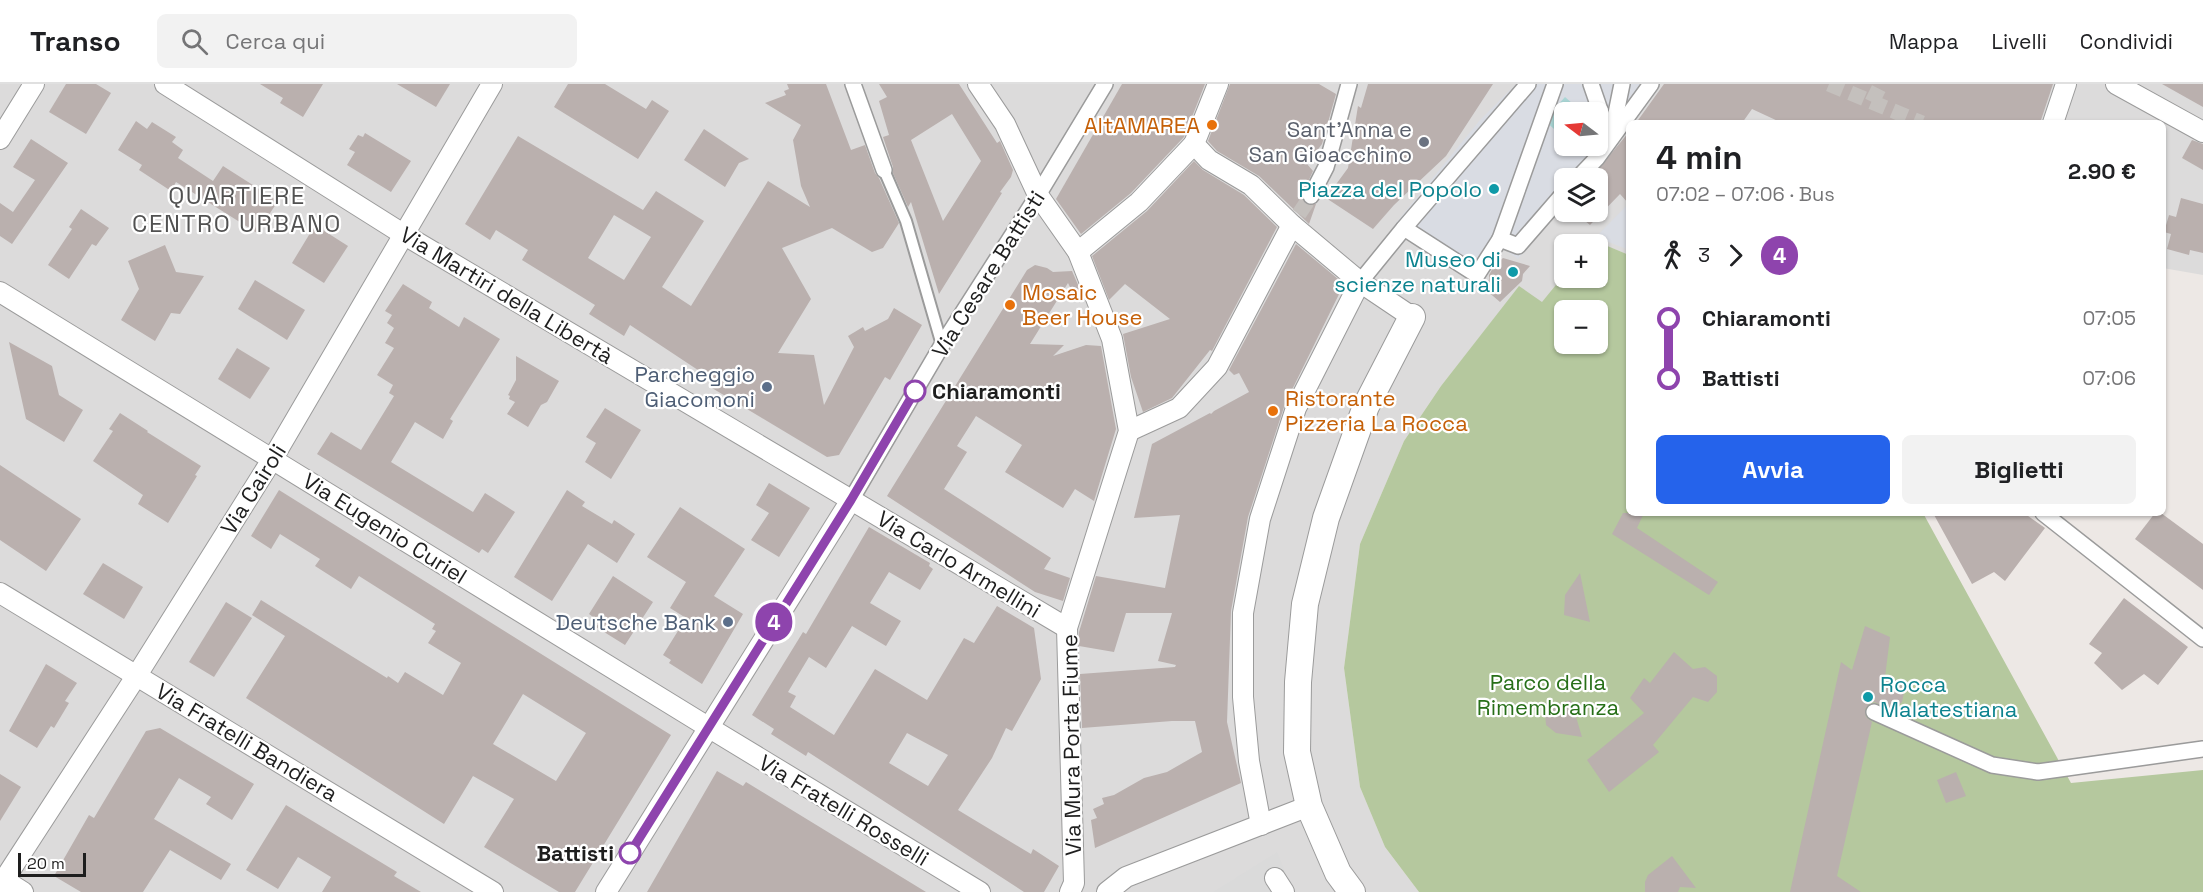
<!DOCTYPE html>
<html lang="it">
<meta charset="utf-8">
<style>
:root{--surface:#fff;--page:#f2f2f2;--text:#202124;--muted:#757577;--line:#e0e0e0;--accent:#2563eb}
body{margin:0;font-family:"Space Grotesk",sans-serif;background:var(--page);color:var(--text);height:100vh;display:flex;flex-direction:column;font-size:22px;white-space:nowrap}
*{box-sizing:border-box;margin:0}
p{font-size:20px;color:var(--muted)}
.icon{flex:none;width:33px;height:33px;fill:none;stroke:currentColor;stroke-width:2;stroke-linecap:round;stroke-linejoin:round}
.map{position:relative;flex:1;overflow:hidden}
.panel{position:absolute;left:1626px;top:36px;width:540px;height:396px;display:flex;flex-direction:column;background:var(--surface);border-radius:9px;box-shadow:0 2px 4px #0004}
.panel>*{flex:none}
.badge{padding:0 12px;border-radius:20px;font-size:21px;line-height:39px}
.needle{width:39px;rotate:286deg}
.buttons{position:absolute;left:1554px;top:18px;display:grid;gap:12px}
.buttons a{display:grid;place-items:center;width:54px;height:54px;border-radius:9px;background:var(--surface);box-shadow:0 2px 4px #0004;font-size:30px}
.scale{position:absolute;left:18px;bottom:15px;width:68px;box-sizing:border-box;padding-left:6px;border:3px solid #1e1e1e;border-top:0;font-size:16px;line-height:21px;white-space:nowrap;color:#1e1e1e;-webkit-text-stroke:4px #fff;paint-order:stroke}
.map>.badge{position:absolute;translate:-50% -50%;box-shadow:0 0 0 3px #fff}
.legs{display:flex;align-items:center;gap:9px;height:66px;padding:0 30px;font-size:20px}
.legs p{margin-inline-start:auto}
.head{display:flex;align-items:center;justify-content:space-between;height:102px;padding:0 30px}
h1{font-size:33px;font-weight:700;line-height:45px}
.action{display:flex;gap:12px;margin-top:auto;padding:12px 30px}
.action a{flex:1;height:69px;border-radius:9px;background:var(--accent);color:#fff;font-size:24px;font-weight:700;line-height:69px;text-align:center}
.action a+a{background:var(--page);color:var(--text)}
ul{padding:0 30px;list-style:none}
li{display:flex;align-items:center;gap:21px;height:60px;font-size:22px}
li i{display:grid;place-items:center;width:9px;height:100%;margin:0 8px;background:currentColor}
li i::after{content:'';width:15px;height:15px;margin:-8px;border:4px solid;border-radius:50%;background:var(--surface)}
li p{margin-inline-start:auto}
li:first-child i{background:linear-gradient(#0000 50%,currentColor 0)}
li:last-child i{background:linear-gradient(currentColor 50%,#0000 0)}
header{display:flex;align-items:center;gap:36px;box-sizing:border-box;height:84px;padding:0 30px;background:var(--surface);border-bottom:2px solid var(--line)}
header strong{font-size:28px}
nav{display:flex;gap:33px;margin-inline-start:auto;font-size:21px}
.search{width:420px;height:54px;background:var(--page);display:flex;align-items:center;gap:15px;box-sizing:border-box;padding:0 21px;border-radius:9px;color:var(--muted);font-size:22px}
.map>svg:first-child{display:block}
.residential{fill:#dcdbdb;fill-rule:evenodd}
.forest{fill:#b5c89e;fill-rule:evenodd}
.parking{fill:#dadada}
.plaza{fill:#d9dce3;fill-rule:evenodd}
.water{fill:#aad6d5}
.building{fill:#bab0ae;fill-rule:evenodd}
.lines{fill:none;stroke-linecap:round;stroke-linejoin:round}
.pedestrian-tunnel{stroke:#c4c0bd;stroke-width:15;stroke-dasharray:15 8;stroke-linecap:butt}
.service-casing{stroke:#9b9b9b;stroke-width:14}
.pedestrian-casing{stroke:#9b9b9b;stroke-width:18}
.minor-casing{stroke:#9b9b9b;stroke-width:22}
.tertiary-casing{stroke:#9b9b9b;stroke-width:28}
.service{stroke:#fff;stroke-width:10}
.pedestrian{stroke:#fff;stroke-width:15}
.minor{stroke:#fff;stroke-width:20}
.tertiary{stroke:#fff;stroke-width:26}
.line-1-casing{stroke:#fff;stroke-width:14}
.line-1{stroke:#8e44ad;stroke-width:9}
.food-dot{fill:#e8710a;stroke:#fff;stroke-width:2}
.worship-dot{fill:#6b7280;stroke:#fff;stroke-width:2}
.culture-dot{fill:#0f9aa8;stroke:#fff;stroke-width:2}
.service-dot{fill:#5c6f8a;stroke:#fff;stroke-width:2}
.stop-1-dot{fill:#fff;stroke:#8e44ad;stroke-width:3}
.labels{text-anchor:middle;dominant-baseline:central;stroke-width:4.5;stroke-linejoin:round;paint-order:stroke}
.food-label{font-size:22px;fill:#c56008;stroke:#fff;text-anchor:start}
.worship-label{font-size:22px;fill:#5b616d;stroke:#fff;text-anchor:end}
.culture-label{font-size:22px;fill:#0d838f;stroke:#fff;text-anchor:end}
.street-label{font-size:22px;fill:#1e1e1e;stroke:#fff}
.service-label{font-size:22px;fill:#4e5e75;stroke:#fff;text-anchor:end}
.stop-label{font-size:22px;font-weight:bold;fill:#1e1e1e;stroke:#fff;text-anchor:start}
.park-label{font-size:22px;fill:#276f18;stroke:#fff}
.neighbourhood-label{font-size:24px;letter-spacing:1.5px;fill:#515151;stroke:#fff}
</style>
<header>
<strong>Transo</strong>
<div class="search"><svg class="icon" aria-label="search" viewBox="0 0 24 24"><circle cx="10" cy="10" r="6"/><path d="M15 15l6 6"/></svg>Cerca qui</div>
<nav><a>Mappa</a><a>Livelli</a><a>Condividi</a></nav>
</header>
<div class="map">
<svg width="2203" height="808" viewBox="0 0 2203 808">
<rect width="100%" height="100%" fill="#ede8e5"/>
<path class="residential" d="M0,0h2203v191l-40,-7v-145h-534v132l-35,-14 -4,3h-26v31l-22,28 -23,-16 -78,99 -37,55 -44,103 -16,124 16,119 25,60 34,45h-1419zM1564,28h34v34h-34zM1564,94h34v34h-34z"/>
<path class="forest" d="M1593,156l36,15v258h294l148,270 132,-13v122h-784l-34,-45 -25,-60 -16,-119 16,-124 44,-103 37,-55 78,-100 23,16 22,-27v3h34v-34h-8zM1564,226h34v34h-34z"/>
<path class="parking" d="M1277,768l13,32 7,8h-84z"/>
<g class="plaza">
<path d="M1516,0h135l-71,94h-16v21l-46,60 -17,-12 -19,31 -86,-55 84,-103zM1564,28h34v34h-34z"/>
<path d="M1629,119v47l-33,-13z"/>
</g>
<path class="water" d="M1565,13l17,15h-18l-1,25 -19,-17z"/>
<g class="building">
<path d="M66,0h30l15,9 -25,41 -37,-22z"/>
<path d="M260,0h63l-20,33 -23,-14 3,-5z"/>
<path d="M397,0h53l-14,23z"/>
<path d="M568,0h37l41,25 6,-9 17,11 -31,48 -84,-52z"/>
<path d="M787,0h39l25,66 14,-5 10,28 4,5 20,45 -16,25 -11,4 -40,-24 -50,20 29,51 -33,54 36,2 10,50 30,-58 -6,-11 15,-9 2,4 23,-12 6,-11 28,17 -32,55 -5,-3 -46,78 -12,2 -115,-69 4,-6 -86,-57 -6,11 -35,-22 6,-9 -73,-45 6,-10 -32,-20 -6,10 -25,-16 53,-88 125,74 13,-19 48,30 -42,66 29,19 77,-125 42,26 -9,-21 -8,-46 8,-15 -36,-22 21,-8 -2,-4 5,-2zM614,131l37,22 -27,43 -36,-22z"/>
<path d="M879,0h80l38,59 3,-2 13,29 -2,7 -11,15 2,1 -63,101 -28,-92 -3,5 -15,-34v-6l-10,-30 6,-2 -10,-34 8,-4zM952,30l29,47 -38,60 -32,-81z"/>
<path d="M1122,0h83l-21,53 -53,56 -50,41 -25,-35z"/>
<path d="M1230,0h89l17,10 -14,50 -15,20 6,7 -12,26 5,7h10l-7,20 -50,-48 -42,-25 -9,-10z"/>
<path d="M1368,0h125l-47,72 -52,49 -21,24 -47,-31 22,-30 10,-62 3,2z"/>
<path d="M1664,0h389l-13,39h-258l-30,-14 -10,14h-106z"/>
<path d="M2162,0h41v23z"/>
<path d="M136,37l11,8 5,-7 24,15 -4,5 11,8 -5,8 35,23 10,-15 55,35 -21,32 -81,-51 -5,9 -32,-21 3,-5 -24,-15z"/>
<path d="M704,45l45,30 -10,4 -14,24 -41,-27z"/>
<path d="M1629,48v72l-9,-10 -30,31 -16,-13h24v-34h-7z"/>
<path d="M365,49l46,28 -20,31 -44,-27 8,-13 -6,-3 9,-14 5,2z"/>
<path d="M31,55l37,24 -56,81 -12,-8v-33l13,9 22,-32 -22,-13z"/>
<path d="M2192,56l11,4v26l-21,-12z"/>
<path d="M1194,77l9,9 41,25 33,32 -65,124 -2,-1 -38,48 -29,14 -12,-35 -8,-43 47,-15 -45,-35 -16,16 -17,-44 55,-45z"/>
<path d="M2181,114l22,6v49l-13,-3 -1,5 -22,-6 4,-15 -7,-2 5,-17 7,2z"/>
<path d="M81,125l28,19 -13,18 -4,-2 -23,35 -21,-14 24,-36 -3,-2z"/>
<path d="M315,141l33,21 -24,37 -32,-20z"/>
<path d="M1296,160l48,40 -59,120 -37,113 -17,94 -4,111 14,61 -146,65 -4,-28 6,-2 -4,-9 11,-5 -2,-6 12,-3 30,-17 23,-6 35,-20 -7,-31h-23l-90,7 -2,-54 95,-7 1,-2 -18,-4 14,-48h-46l-12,39 -35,-6v-14l17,-56 69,12 15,-73 -46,3 18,-74 58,-31 1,1 3,-3 35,-19 -10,-19 -5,2 -5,-5z"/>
<path d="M165,161l11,27 28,4 -24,38 -9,-1 -16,28 -34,-21 18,-31 -11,-28z"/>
<path d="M1503,174l27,8 -7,8 -1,7 -22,21 -21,-18 10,-4v-5l5,-9z"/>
<path d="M1035,181l12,3 6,4 19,-1 10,23 -7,3 -7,-14 -38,61 34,1 -11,11 33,-11 15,1 15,83 -22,72 -19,-12 -12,19 -58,-36 17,-27 -46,-29 -19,30 10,6 -23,37 107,69 -7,11 26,9 -7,23 -28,-9 -148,-96 140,-226z"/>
<path d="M255,196l50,30 -18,30 -49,-31z"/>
<path d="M403,200l29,18 -3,6 30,19 5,-10 36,22 -50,80 3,2 -10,18 -28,-17 -24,40 82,50 12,-19 30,19 -27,41 -6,-4 -3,4 -162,-99 14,-22 30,18 33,-54 -5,-3 4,-8 -16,-10 17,-27 -9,-5 9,-15 -7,-5 5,-8 -7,-4z"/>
<path d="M9,258l43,24 7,29 24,15 -19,32 -38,-23z"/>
<path d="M237,264l33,20 -20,31 -32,-20z"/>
<path d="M516,272l43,25 -12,21 -6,3 -13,22 -21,-13 8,-12 -6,-3 1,-3 -2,-1 8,-15z"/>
<path d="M605,324l36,22 -30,49 -26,-17 11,-19 -10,-6z"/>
<path d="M120,329l28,18 -1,1 54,34 -6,9 2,1 -29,47 -30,-19 5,-9 -50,-34 20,-30 -4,-2z"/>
<path d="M0,381l81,54 -35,52 -46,-31z"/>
<path d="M769,399l41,25 -31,49 -28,-17 18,-27 -13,-8z"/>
<path d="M279,406l392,245 -96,157h-16l-75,-45 30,-48 -41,-23 -29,48 -198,-126 39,-62 -33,-21 9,-15 126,78 1,-2 10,7 7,-11 38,23 18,-32 -33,-20 8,-12 -4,-2 3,-5 -76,-48 -8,13 -36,-23 5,-7 -40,-25 -9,15 -20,-13zM523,610l63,39 -30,48 -63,-37z"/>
<path d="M567,406l18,12 -3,4 30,18 2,-4 21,14 -18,29 -29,-19 -36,57 -38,-24z"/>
<path d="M680,423l65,42 -31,47 29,18 -41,70 -33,-21 2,-3 -8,-5 23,-37 -16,-10 16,-26 -39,-25z"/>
<path d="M1623,429h21l-7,15 81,54 -9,13 -97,-61z"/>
<path d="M1933,429h91l21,15 -40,53 -11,-9 -22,12z"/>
<path d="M2155,429h6l42,31v46l-68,-51z"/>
<path d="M869,443l61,36 -1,3 4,3 -13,21 -31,-18 -19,31 31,18 -15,25 -34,-20 -26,42 -17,-11 -21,35 8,4 -6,11 44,28 41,-66 52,31 37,-62 10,5 23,-37 37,22 7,51 -29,52 -6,-3 -14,30 -34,52 73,44 2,-5 26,17 -15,26h-20l-216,-140 -2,4 -35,-22 3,-5 -22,-14 51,-83 3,2zM907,649l41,22 -20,31 -39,-23z"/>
<path d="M103,479l40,24 -19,32 -41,-25z"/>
<path d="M1580,489l10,49 -26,-7 1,-20z"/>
<path d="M613,492l40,26 -28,43 -29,-18 4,-5 -11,-8z"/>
<path d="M2124,514l64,49 -30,38 -14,-11 -22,16 -28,-27 8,-10 -13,-9z"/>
<path d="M226,518l26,16 -38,59 -25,-15z"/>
<path d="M1865,542l25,11 -5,40 15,5 4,10 -2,10 -6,6 -5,1 -17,-7 -5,2 -4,5 1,8 6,5 -35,154 24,16h-71l51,-230 11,8z"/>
<path d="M1674,568l19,17 12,-2 12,9v16l-9,10 -15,-5 -40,48 6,7 -50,40 -22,-32 57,-47 -14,-15 14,-20 6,5z"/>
<path d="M46,580l31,19 -12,18 4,2 -15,25 -3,-2 -14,22 -28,-17z"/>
<path d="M1571,616l11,37 -26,-4 -10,-8 -1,-13 4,-6z"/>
<path d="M160,644l94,56 -22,36 -26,-16 5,-7 -32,-19 -25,41 77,45 -10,16 -51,-30 -27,42h-62l-27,-16 35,-61 5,3 52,-87z"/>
<path d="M717,687l26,15 3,-4 180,110h-279z"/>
<path d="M1956,688l10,24 -20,7 -9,-23z"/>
<path d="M0,690l21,13 -21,34z"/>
<path d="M286,721l111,67 -3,4 27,16h-99l9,-15 -33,-20 -20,32 -32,-19z"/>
<path d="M1672,772l24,32 -16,-1 -2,5h-33v-10l3,-7z"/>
</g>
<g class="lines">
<g class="pedestrian-tunnel">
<path d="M1829,0l93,39"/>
<path d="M1872,18l9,-18"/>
<path d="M1299,130l12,-18"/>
</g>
<defs>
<path id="service" d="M884,86l22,51 36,124"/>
<g id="pedestrian">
<path d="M853,0l31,86"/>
<path d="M1591,0l19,55"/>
<path d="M1612,49l10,-49"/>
<path d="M1578,94l19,-20 54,-74"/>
<path d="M1311,112l15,-29 23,-83"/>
<path d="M1404,144l73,47 23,-36 18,7 46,-53"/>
<path d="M1500,155l55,-155"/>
<path d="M1360,198l44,-54 124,-144"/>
<path d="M851,416l91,-155 96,-150 67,-111"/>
<path d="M2043,429l160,126"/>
<path d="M1874,628l118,53 46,7 165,-23"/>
</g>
<g id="minor">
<path d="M165,0l238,150 664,394"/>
<path d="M978,0l27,40 33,71 40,57 34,87 17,92 -62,197 7,255 -4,9"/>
<path d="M1218,0l-24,60 15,16 42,25 41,40 68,57 52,35"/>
<path d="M2116,0l87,48"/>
<path d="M2053,39l13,-39"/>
<path d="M0,55l34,-55"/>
<path d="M1078,168l61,-50 55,-58"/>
<path d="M0,208l708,435 272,165"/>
<path d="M1129,347l50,-23 38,-41 75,-142"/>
<path d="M0,509l493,299"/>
<path d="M1261,741l-12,-64 -6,-64v-84l17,-94 36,-111 64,-126"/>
<path d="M1275,794l9,14"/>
<path d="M4,796l19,12"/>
<path d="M0,802l137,-211 136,-217 219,-374"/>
<path d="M606,808l245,-392"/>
<path d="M1107,808l19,-15 183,-71"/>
</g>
<path id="tertiary" d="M1352,808l-14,-19 -29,-67 -12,-54 1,-70 7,-78 21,-86 40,-112 46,-89"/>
</defs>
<use href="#service" class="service-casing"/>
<use href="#pedestrian" class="pedestrian-casing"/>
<use href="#minor" class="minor-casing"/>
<use href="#tertiary" class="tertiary-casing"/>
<use href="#service" class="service"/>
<use href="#pedestrian" class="pedestrian"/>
<use href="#minor" class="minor"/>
<use href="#tertiary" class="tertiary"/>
</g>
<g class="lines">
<defs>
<path id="line-1" d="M630,769l221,-353 64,-109"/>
</defs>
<use href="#line-1" class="line-1-casing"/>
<use href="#line-1" class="line-1"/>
</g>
<g class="food-dot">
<circle cx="1212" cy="41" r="6"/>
<circle cx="1010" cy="221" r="6"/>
<circle cx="1273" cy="327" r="6"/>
</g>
<circle class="worship-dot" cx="1424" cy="58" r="6"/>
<g class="culture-dot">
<circle cx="1494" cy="105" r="6"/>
<circle cx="1513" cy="188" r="6"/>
<circle cx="1868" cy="613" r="6"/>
</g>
<g class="service-dot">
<circle cx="767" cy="303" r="6"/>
<circle cx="728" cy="538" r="6"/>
</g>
<g class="stop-1-dot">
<circle cx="915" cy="307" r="10"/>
<circle cx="630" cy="769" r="10"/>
</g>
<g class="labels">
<g class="food-label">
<text x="1200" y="41" text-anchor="end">AltAMAREA</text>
<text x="1022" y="208">Mosaic<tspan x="1022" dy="25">Beer House</tspan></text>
<text x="1285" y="314">Ristorante<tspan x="1285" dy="25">Pizzeria La Rocca</tspan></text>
</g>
<g class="worship-label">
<text x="1412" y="45">Sant'Anna e<tspan x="1412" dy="25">San Gioacchino</tspan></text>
</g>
<g class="culture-label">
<text x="1482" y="105">Piazza del Popolo</text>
<text x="1501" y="175">Museo di<tspan x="1501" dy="25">scienze naturali</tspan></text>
<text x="1880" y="600" text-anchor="start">Rocca<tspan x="1880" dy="25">Malatestiana</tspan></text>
</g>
<g class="street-label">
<text transform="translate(988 190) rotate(-58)">Via Cesare Battisti</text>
<text transform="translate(507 211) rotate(31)">Via Martiri della Libertà</text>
<text transform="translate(253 405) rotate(-58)">Via Cairoli</text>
<text transform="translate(385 444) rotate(32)">Via Eugenio Curiel</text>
<text transform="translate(959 480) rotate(31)">Via Carlo Armellini</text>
<text transform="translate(247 658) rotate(31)">Via Fratelli Bandiera</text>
<text transform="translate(1071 661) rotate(-91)">Via Mura Porta Fiume</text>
<text transform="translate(844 726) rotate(31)">Via Fratelli Rosselli</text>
</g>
<g class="service-label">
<text x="755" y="290">Parcheggio<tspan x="755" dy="25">Giacomoni</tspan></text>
<text x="716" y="538">Deutsche Bank</text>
</g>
<g class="stop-label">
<text x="932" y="307">Chiaramonti</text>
<text x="614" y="769" text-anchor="end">Battisti</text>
</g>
<g class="park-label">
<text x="1548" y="598">Parco della<tspan x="1548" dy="25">Rimembranza</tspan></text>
</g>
<g class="neighbourhood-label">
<text x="237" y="111">QUARTIERE<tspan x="237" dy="28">CENTRO URBANO</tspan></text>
</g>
</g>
</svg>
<div class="buttons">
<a><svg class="needle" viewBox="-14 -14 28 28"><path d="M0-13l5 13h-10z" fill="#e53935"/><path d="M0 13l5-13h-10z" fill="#757577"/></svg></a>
<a><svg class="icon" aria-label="layers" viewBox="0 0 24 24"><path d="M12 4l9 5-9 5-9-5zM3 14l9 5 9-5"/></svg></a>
<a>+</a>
<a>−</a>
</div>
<div class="scale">20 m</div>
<b class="badge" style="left:774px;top:538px;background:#8e44ad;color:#fff">4</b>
<section class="panel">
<div class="head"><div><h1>4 min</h1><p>07:02 – 07:06 · Bus</p></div><b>2.90 €</b></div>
<div class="legs"><svg class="icon" aria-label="walk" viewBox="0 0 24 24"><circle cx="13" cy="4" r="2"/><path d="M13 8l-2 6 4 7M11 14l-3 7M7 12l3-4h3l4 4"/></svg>3<svg class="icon" aria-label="forward" viewBox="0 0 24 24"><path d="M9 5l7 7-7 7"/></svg><b class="badge" style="background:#8e44ad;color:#fff">4</b></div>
<ul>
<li><i style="color:#8e44ad"></i><b>Chiaramonti</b><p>07:05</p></li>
<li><i style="color:#8e44ad"></i><b>Battisti</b><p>07:06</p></li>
</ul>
<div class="action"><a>Avvia</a><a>Biglietti</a></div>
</section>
</div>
